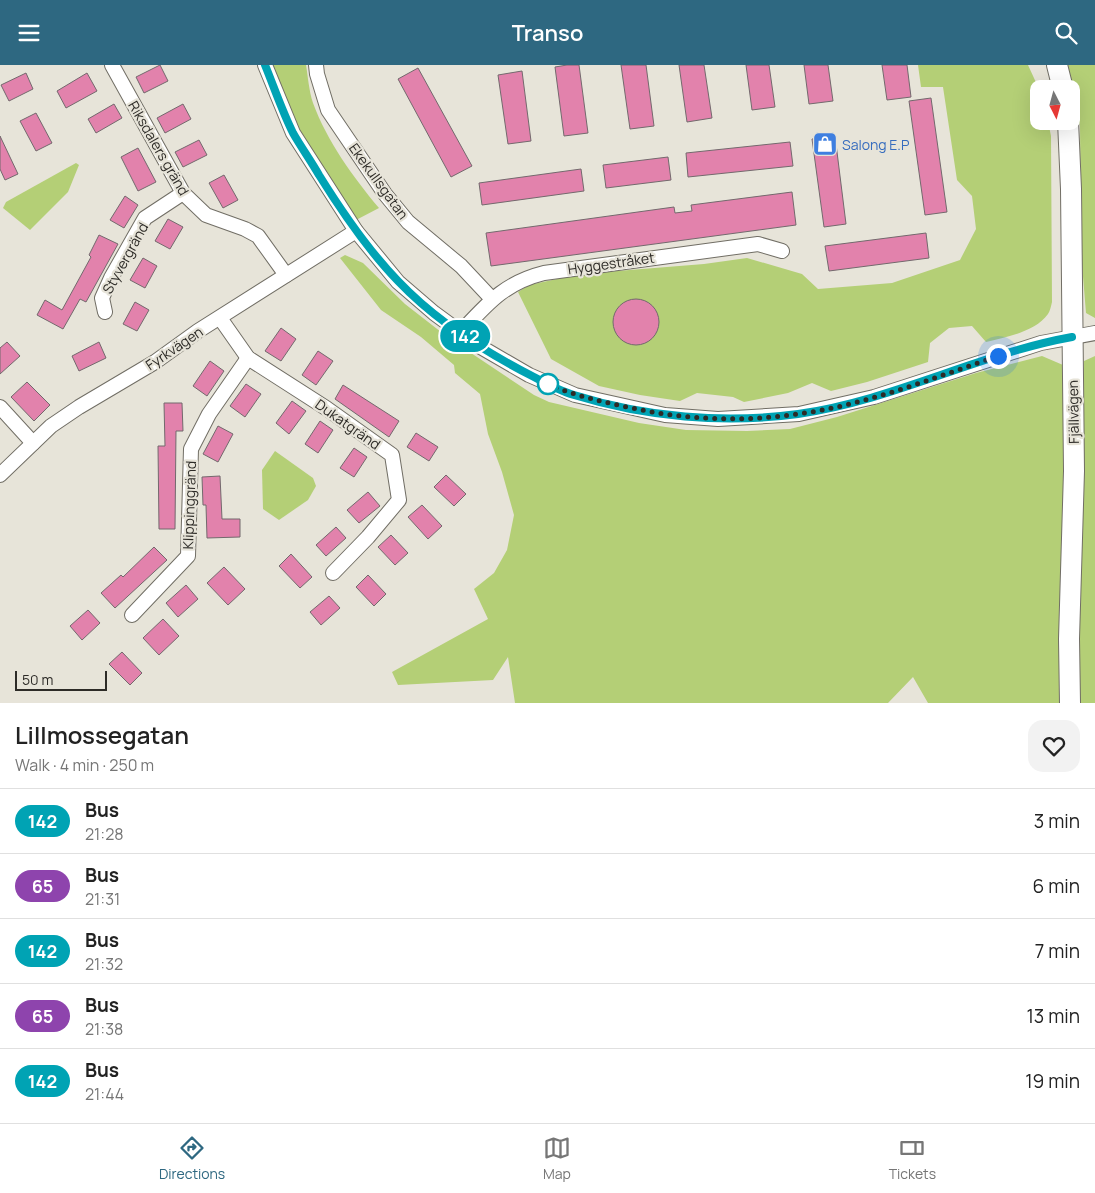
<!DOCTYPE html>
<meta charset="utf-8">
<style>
:root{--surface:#fff;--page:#f2f2f2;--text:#222;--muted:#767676;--line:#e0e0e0;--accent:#2e6881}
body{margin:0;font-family:Manrope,sans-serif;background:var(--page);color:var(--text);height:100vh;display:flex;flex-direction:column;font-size:19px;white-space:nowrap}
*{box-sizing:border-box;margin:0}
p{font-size:16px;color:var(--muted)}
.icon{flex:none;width:28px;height:28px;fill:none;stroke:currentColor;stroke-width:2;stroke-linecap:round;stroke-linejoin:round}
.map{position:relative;height:638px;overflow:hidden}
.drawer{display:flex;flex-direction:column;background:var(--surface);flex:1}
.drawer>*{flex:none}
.badge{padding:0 10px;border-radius:16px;font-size:18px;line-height:32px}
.needle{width:32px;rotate:174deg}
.buttons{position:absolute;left:1030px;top:15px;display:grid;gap:10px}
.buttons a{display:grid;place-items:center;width:50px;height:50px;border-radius:10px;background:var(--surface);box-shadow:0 5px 20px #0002;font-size:25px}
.scale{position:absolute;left:15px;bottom:12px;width:92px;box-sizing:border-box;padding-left:5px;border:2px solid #2d2b27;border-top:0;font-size:14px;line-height:18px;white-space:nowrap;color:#2d2b27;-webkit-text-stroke:4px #e7e4d9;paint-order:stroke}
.you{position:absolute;width:25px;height:25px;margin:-12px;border:4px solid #fff;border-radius:50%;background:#1a73e8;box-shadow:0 0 0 8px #1a73e833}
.map>.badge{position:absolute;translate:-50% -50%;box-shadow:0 0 0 2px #fff}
.round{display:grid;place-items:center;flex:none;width:52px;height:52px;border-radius:15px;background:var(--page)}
.headline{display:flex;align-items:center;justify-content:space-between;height:85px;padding:0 15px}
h1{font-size:24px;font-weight:600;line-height:38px}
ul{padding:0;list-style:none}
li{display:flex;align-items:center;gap:15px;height:65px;padding:0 15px;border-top:1px solid var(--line)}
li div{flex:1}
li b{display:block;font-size:19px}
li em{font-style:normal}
li .badge{min-width:55px;font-weight:700;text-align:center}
header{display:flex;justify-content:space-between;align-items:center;height:65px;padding:0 15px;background:var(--accent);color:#fff;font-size:22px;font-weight:600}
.menu{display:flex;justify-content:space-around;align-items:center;height:70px;border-top:1px solid var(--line);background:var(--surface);font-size:14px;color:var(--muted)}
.menu a{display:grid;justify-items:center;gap:2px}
.menu .active{color:var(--accent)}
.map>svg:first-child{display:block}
.green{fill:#b4cf76}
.building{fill:#e282ac;stroke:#73696d}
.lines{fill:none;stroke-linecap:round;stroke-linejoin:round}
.street-casing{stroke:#716e65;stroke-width:16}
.secondary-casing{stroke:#716e65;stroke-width:22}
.street{stroke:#fff;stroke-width:14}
.secondary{stroke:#fff;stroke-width:20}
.line-casing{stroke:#fff;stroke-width:11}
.line{stroke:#00a3b4;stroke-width:8}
.walk{stroke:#2d2b27;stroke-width:5;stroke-dasharray:0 9}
.stop-dot{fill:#fff;stroke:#00a3b4;stroke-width:2.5}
.labels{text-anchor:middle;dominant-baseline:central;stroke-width:4.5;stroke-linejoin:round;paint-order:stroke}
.shop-label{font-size:14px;fill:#366cbe;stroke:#e7e4d9;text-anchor:start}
.street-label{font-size:14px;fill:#2d2b27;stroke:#e7e4d9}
</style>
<header><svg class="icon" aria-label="menu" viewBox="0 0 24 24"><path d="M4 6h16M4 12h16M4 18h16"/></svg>Transo<svg class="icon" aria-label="search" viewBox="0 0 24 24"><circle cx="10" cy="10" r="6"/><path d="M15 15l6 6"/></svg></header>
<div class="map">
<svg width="1095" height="638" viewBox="0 0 1095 638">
<rect width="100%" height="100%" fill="#e7e4d9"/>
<g class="green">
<path d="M271,0h35c2,12 3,26 7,38 14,38 40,74 66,105l-23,12 -60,-93z"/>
<path d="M918,0h110l11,24v32h9l3,15 1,166c-1,4 -2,9 -4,12 -13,18 -42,23 -62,28l-14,-16 -23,2 -19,15 -2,19 -61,20 -36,9 -19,-8 -24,10 -44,9 -11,-5 -36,-4 -17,8 -40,-6 -41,-9 -48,-27 -33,-67 11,-7 51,-11 124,-10 43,-6 55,16 16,15 74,-6 68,-23 16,-31 -4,-33 -15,-16 -14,-93h-22z"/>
<path d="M1065,0h30v253l-9,-5 -5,-61 -1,-126z"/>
<path d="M76,98l3,2 -11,27 -38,38 -27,-22 3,-6z"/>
<path d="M345,190l18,8 42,41 45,35 84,56 15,7 90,21 47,7 61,1 43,-2 47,-12 139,-44 66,-17 21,9 2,5 -2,333h-135l-15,-26 -25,26h-373l-7,-46 -15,23 -95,5 -6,-13 96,-53 -14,-30 20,-16 13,-23 7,-35 -12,-43 -14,-38 -8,-40 -25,-21 -1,-8 -33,-28 -40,-27 -41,-52z"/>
<path d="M1095,291v347h-16l-2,-21 7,-321z"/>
<path d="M275,386l38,27 3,8 -8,14 -29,20 -16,-11 -1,-39z"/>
</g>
<g class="building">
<path d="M160,0l8,16 -24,12 -8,-16z"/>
<path d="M567,0h12l9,68 -24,3 -9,-69z"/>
<path d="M621,0h25l8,61 -24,3z"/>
<path d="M679,0h25l8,53 -25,4z"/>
<path d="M746,0h23l6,42 -23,3z"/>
<path d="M804,0h24l5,36 -24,3z"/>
<path d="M882,0h25l4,32 -24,3z"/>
<path d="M418,3l54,98 -21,11 -53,-98z"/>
<path d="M522,6l9,70 -23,3 -10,-69z"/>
<path d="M26,8l7,16 -24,12 -8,-16z"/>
<path d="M87,8l10,18 -31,17 -9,-17z"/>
<path d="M931,33l16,114 -22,3 -16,-114z"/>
<path d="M114,39l8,14 -26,15 -8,-14z"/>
<path d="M183,39l8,15 -26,14 -8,-15z"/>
<path d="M36,48l16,30 -16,8 -16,-30z"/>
<path d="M0,71l18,38 -13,6 -5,-11z"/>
<path d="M835,71l11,88 -22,3 -12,-88z"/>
<path d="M199,75l8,15 -24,12 -8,-15z"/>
<path d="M790,77l3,24 -105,11 -2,-24z"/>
<path d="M138,83l18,34 -18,9 -17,-34z"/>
<path d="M668,92l3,23 -65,8 -3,-23z"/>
<path d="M581,104l3,22 -102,14 -3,-22z"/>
<path d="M224,110l14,25 -15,8 -14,-25z"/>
<path d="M792,127l4,33 -305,41 -5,-33 188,-26 1,6 17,-2 -1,-6z"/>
<path d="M125,131l13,9 -14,23 -14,-8z"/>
<path d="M168,154l15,8 -13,22 -15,-8z"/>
<path d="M926,168l3,25 -100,13 -4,-25z"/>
<path d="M99,170l19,9 -32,58 -6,-3 -17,30 -26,-14 8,-15 17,10 29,-53 -2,-2z"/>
<path d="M143,193l14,8 -12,22 -15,-8z"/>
<circle cx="636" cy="257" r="23"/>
<path d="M135,237l14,8 -12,21 -14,-7z"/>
<path d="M281,263l15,11 -15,22 -16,-10z"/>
<path d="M7,277l13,14 -20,18v-26z"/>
<path d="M99,277l7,16 -27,13 -7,-15z"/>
<path d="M318,286l15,10 -17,24 -14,-10z"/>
<path d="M210,296l14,10 -17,25 -14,-10z"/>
<path d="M27,317l23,23 -16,16 -23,-24z"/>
<path d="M246,319l15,10 -16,23 -15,-11z"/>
<path d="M343,320l56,36 -10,16 -54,-38z"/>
<path d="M292,336l14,10 -17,23 -13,-11z"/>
<path d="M164,338h18l1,28h-7l-1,98h-16l-1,-83h7z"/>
<path d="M320,356l13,9 -15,23 -13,-9z"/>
<path d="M218,361l15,8 -15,28 -15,-8z"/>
<path d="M416,368l22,14 -9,14 -22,-14z"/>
<path d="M354,383l13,9 -13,20 -14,-9z"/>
<path d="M446,410l20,19 -12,12 -20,-19z"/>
<path d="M220,411l2,43h18v18l-33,1 -1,-33h-3l-1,-28z"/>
<path d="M368,427l12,14 -21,17 -12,-13z"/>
<path d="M422,440l20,21 -14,13 -20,-22z"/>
<path d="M336,462l10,11 -20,18 -10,-11z"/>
<path d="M391,470l17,18 -13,12 -17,-18z"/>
<path d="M154,482l13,13 -52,48 -14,-15 20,-18 2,2z"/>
<path d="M291,489l21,23 -12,11 -21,-22z"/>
<path d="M224,502l21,22 -17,16 -21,-22z"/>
<path d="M368,510l18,19 -12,12 -18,-19z"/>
<path d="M186,520l12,14 -20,18 -12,-14z"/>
<path d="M329,531l11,12 -19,17 -11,-13z"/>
<path d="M88,545l12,13 -18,17 -12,-14z"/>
<path d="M163,554l16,17 -20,19 -16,-17z"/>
<path d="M122,587l20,21 -12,12 -21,-21z"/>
</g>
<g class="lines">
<defs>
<g id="street">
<path d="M112,0l71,128 23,22 39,14 13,7 28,39"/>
<path d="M265,0l28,68 63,98 42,51 36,31 45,33 50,29 46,20 90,20 53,4 81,-5 75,-17 167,-54 54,-10"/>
<path d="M316,0l1,9 11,36 57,84 23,28 53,44 31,33"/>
<path d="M105,247l-3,-14 9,-20 34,-60 38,-25"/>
<path d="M220,253l28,40 78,50 66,47 7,45 -31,37 -35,36"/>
<path d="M460,268c27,-29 44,-50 84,-60l214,-29 24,7"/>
<path d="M0,342l33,36"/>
<path d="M0,410l51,-49 28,-19 76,-45 43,-31 158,-100"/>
<path d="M132,550l56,-59 3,-107 18,-35 39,-56"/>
</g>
<g id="secondary">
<path d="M1057,0l6,24"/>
<path d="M1068,56l3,68 3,282 -5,168 1,64"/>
</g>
</defs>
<use href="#street" class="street-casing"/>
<use href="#secondary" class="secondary-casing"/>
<use href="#street" class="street"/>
<use href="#secondary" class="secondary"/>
</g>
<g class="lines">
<defs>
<path id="line" d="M265,0c9,22 17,46 28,68 8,14 18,28 26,42 23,37 48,74 79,106 38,40 87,71 136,96 13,7 26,14 40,18 71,22 150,29 224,19 94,-13 180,-60 274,-77"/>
</defs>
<use href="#line" class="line-casing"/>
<use href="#line" class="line"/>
<path class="walk" d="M548,319c27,12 55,18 84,24 54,12 110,14 166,6 68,-9 135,-36 200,-58"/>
</g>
<defs>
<symbol id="shop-square" viewBox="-11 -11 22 22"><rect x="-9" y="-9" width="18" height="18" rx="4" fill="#3f7fe0" stroke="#e7e4d9"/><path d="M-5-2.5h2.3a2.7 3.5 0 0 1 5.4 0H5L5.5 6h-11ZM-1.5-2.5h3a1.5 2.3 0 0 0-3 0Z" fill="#fff"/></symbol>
</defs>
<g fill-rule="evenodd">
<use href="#shop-square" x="811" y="65" width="28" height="28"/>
</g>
<circle class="stop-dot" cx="548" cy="319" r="10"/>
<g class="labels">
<g class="shop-label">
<text x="842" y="79">Salong E.P</text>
</g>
<g class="street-label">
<text transform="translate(159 83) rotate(60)">Riksdalers gränd</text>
<text transform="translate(379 116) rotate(54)">Ekekullsgatan</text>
<text transform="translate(125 193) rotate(-61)">Styvergränd</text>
<text transform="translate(611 198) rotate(-8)">Hyggestråket</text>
<text transform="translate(174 283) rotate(-34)">Fyrkvägen</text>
<text transform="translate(1073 347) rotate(-91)">Fjällvägen</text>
<text transform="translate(348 359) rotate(35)">Dukatgränd</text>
<text transform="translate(189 440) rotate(-88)">Klippinggränd</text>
</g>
</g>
</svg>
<div class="buttons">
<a><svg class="needle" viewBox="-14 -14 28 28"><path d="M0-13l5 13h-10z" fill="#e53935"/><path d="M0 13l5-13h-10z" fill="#767676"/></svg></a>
</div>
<div class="scale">50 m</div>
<div class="you" style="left:998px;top:291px"></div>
<b class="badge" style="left:465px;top:271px;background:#00a3b4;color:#fff">142</b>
</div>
<section class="drawer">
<div class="headline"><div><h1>Lillmossegatan</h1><p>Walk · 4 min · 250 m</p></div><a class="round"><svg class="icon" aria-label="heart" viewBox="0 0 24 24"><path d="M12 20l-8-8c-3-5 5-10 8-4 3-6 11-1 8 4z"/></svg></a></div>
<ul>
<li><span class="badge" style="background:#00a3b4;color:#fff">142</span><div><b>Bus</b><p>21:28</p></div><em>3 min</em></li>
<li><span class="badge" style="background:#8e44ad;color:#fff">65</span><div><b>Bus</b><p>21:31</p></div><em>6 min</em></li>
<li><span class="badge" style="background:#00a3b4;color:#fff">142</span><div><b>Bus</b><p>21:32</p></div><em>7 min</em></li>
<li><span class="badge" style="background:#8e44ad;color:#fff">65</span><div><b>Bus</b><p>21:38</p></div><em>13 min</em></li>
<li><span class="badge" style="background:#00a3b4;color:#fff">142</span><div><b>Bus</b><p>21:44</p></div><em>19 min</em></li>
</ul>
</section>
<nav class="menu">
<a class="active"><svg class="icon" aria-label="directions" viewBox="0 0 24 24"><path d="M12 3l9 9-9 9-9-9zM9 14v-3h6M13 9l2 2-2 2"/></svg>Directions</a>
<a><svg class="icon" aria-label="map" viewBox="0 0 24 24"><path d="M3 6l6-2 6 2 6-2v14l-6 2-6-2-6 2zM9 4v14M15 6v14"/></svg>Map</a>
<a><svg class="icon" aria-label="tickets" viewBox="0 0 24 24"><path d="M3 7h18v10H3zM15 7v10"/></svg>Tickets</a>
</nav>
